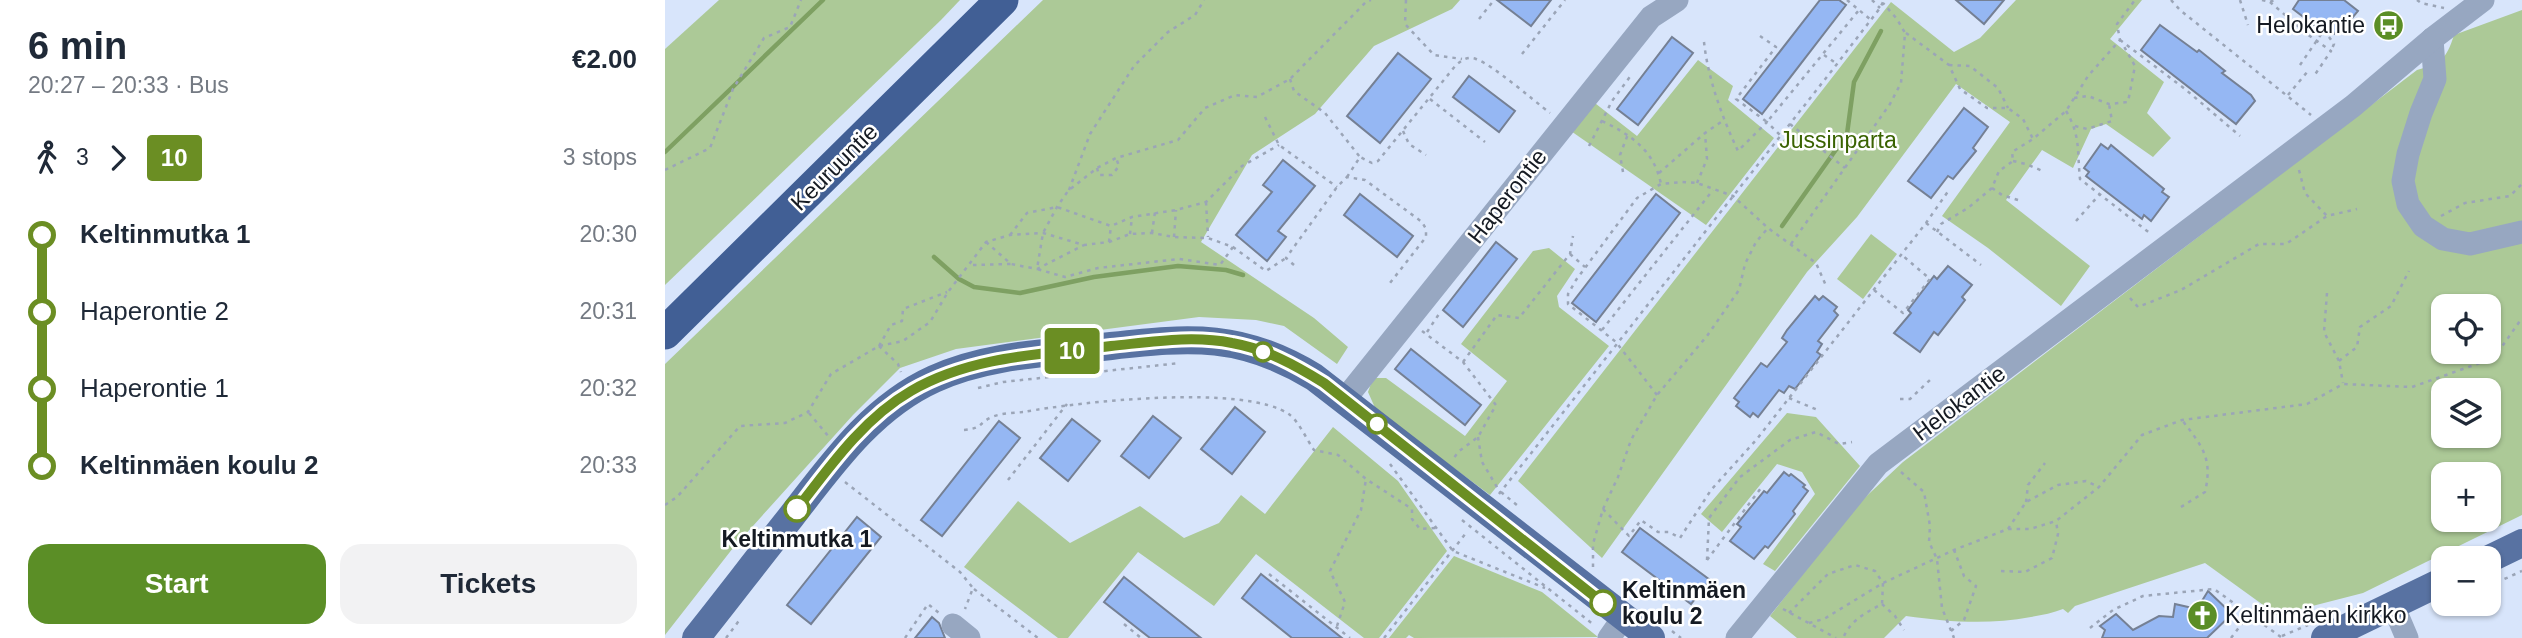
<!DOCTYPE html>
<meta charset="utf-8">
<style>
:root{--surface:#fff;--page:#f2f2f3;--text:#1f2937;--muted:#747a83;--accent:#5b8e26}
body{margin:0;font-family:Arial,sans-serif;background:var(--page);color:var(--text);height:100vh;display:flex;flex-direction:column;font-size:26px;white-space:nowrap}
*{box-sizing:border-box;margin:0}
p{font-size:23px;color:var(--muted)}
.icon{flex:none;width:38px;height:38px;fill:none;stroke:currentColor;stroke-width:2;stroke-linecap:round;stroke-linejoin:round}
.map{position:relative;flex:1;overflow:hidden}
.side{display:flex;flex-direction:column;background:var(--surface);width:665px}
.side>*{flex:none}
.badge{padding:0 14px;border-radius:5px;font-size:24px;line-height:46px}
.buttons{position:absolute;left:1766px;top:294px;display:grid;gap:14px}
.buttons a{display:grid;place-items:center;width:70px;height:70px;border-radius:14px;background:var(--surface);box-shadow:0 2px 5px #0004;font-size:35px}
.map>.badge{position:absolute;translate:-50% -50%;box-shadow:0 0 0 4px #fff}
.legs{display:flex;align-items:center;gap:10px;height:77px;padding:0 28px;font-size:23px}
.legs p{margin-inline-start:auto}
.summary{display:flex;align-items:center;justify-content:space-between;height:119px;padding:0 28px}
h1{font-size:38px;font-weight:700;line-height:52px}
.action{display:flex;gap:14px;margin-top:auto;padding:14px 28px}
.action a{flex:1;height:80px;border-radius:21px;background:var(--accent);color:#fff;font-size:28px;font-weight:700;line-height:80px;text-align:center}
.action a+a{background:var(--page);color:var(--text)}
ul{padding:0 28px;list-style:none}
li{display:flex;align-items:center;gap:24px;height:77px;font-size:26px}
li i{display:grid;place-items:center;width:10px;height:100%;margin:0 9px;background:currentColor}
li i::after{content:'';width:18px;height:18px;margin:-9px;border:5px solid;border-radius:50%;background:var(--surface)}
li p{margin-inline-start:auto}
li:first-child i{background:linear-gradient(#0000 50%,currentColor 0)}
li:last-child i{background:linear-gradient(currentColor 50%,#0000 0)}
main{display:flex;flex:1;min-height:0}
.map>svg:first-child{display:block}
.green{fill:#acc997;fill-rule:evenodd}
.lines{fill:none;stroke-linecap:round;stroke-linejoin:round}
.stream{stroke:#7ea062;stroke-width:4.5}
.building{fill:#95b7f3;stroke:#758094;stroke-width:2}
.path{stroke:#9ba5b7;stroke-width:2.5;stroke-dasharray:3.5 5;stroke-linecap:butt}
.minor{stroke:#97a7c1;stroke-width:23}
.major{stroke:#5872a2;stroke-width:28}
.highway{stroke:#415f95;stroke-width:33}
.line-1-casing{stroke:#fff;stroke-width:16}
.line-1{stroke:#6b8e23;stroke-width:10}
.stop-1-dot{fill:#fff;stroke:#6b8e23;stroke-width:3.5}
.labels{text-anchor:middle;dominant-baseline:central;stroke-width:5;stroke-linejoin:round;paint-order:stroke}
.poi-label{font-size:23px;fill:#151a22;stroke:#fff;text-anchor:end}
.park-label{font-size:23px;fill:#3a6302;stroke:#fff}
.street-label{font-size:23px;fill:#151a22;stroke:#fff}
.stop-label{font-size:23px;font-weight:bold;fill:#151a22;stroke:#fff}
</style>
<main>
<section class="side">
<div class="summary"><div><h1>6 min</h1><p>20:27 – 20:33 · Bus</p></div><b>€2.00</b></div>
<div class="legs"><svg class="icon" aria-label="walk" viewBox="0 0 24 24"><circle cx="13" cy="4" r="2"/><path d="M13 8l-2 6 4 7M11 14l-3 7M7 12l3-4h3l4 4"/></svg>3<svg class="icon" aria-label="forward" viewBox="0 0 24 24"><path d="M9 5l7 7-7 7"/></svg><b class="badge" style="background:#6b8e23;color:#fff">10</b><p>3 stops</p></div>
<ul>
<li><i style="color:#6b8e23"></i><b>Keltinmutka 1</b><p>20:30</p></li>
<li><i style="color:#6b8e23"></i><span>Haperontie 2</span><p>20:31</p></li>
<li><i style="color:#6b8e23"></i><span>Haperontie 1</span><p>20:32</p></li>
<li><i style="color:#6b8e23"></i><b>Keltinmäen koulu 2</b><p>20:33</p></li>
</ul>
<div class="action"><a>Start</a><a>Tickets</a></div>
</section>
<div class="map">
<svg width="1857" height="638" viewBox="0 0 1857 638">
<rect width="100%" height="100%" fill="#d8e5fb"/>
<g class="green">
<path d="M54,0h241l-19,20 -276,265v-236z"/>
<path d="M378,0h417l-8,9 -78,37 -59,68 -63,41 -51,87 113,76 34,29 -11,17 -53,-38 -28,-6 -57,-3 -243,32 -56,19 -47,47 -120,133 -68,87v-271z"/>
<path d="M1351,0h126l-32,39 54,43 -17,31 24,25 -18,19 -47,-33 -15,5 -18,39 -31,-18 -36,50 84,66 -29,40 -73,-58 -46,-32 68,-94 -54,-38 -99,133 -50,55 -205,286 -84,-77 373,-479 63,50 26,-14z"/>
<path d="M1857,10v505l-159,78 -86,22 -72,-52 -130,43 -7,7 -5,-4c-10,4 -21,6 -32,8 -43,8 -82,5 -125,-1l-22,22h-87l-27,-22 87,-111 46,-43 514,-392c24,-7 29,-10 37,-35zM1778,306h46v46h-46zM1778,390h46v46h-46zM1778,474h46v46h-46z"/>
<path d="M1033,60l35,26 -5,14 46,38 -68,87 -138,-96 23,-29 46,36z"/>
<path d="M1206,234l26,20 -34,45 -26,-20z"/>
<path d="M884,248l26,21 -18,27 2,11 50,39 -119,149 -114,-85 -8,-18 5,-14h13l79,58 42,-55 -46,-37 72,-93z"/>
<path d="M1122,413l29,4 44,49 -85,105 -12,-7 52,-70 -13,-22 -25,-8 -55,68 -21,-18z"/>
<path d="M668,427l65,54 49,70 -68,87h-15l-108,-84 -42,52 -76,-54 -70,86h-10l-94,-71 54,-66 52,42 70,-37 44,32 35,-15 22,-28 24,19z"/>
<path d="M789,556l88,36 56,45 -184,1 -5,-3 -3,3h-17z"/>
</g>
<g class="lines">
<g class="stream">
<path d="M0,152l158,-152"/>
<path d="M1117,226l65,-92 7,-52 27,-51"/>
<path d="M269,257l25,22 15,8 46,6 74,-16 84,-11 48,4 17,5"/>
</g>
</g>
<g class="building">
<path d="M832,0h54l-20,26z"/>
<path d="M1155,0h19l7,5 -84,109 -19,-15z"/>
<path d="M1291,0h48l-20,24z"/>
<path d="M1634,0h45l14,11 -10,12 -3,-2 -11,13 -13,-10 -3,4 -25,-19z"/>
<path d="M1495,25l37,27 2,-2 26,21 -3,2 29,22 4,6 -19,23 -95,-74z"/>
<path d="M1007,37l21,16 -55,72 -21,-16z"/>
<path d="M733,53l33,26 -51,64 -33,-27z"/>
<path d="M804,76l46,35 -16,21 -46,-35z"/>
<path d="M1299,108l24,19 -15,21 3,3 -23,28 -5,-3 -17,22 -23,-17z"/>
<path d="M1436,144l7,5 3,-4 53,44 -2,3 7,5 -18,24 -7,-6 -2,4 -56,-43 3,-4 -5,-4z"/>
<path d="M618,160l32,26 -37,45 8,6 -19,24 -31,-26 36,-43 -9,-7z"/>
<path d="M695,194l53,42 -16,21 -53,-42z"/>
<path d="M991,194l24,19 -84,109 -24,-19z"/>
<path d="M831,242l21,17 -54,68 -20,-17z"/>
<path d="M1283,266l24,19 -10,12 3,3 -27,35 -4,-3 -14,20 -26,-19 17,-20 -3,-3 26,-34 3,3z"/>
<path d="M1150,296l4,4 4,-4 14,11 -3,4 4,4 -20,26 4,3 -5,8 4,3 -26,34 -6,-3 -5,7 -5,-3 -21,27 -5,-4 -3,4 -14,-11 3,-4 -5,-4 27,-35 6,4 20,-25 -5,-4 5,-8z"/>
<path d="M746,349l70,56 -16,20 -70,-56z"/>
<path d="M570,407l30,25 -33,42 -31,-25z"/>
<path d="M488,416l28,22 -32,40 -28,-22z"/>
<path d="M407,419l28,22 -32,40 -28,-23z"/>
<path d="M334,421l21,17 -78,98 -21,-16z"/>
<path d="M1119,472l5,4 2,-2 14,11 -2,2 5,4 -15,20 2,3 -15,19 -12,15 -3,-2 -11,13 -24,-18 11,-14 -4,-3 27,-33 3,2z"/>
<path d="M192,517l24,20 -70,87 -24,-19z"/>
<path d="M975,528l70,52 -19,24 -69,-52z"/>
<path d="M596,574l81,64h-50l-50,-40z"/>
<path d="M459,577l77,61h-51l-46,-36z"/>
<path d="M1543,591l24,23 -25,24h-105l3,-8 -5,-4 16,-12 17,16 26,-14 14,1 2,-13 22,5z"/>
<path d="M267,617l7,6 6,15h-30z"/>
</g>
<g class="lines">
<g class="path">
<path d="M741,0l-1,24 29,31 28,4"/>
<path d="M1182,0l24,20"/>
<path d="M1207,0l8,8"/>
<path d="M1506,0l9,10 131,105"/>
<path d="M1575,0l8,25"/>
<path d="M1597,0l8,2 4,-2"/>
<path d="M1752,0l4,3 23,5"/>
<path d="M1605,2l37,32 24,17 -17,25"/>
<path d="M814,19l15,-19"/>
<path d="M1241,33l43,32 11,24 27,19h21l15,11 10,20"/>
<path d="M1095,36l16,11 -40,52 31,23 92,-112"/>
<path d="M1455,40l65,49 55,47"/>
<path d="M1039,42c4,37 18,75 34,109l29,-29 14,14"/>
<path d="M857,54l43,-54"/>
<path d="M1159,55l13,9"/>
<path d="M1284,65l21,1 28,22 10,20"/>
<path d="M1635,65l24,-35 10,14 -3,7"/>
<path d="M625,79l4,12 31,22 35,44"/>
<path d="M1623,95l20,-24"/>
<path d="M1409,98l14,-2 21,8 19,-2 7,-36 -13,-23"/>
<path d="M765,99l55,43"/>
<path d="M1401,111c15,25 11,41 14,68l71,55"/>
<path d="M600,117l14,28 58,42"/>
<path d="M937,121c29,14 52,29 59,63"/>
<path d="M1125,124l55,44"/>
<path d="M1410,126l12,3 25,-8 -3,-17"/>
<path d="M738,131l6,13 17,11"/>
<path d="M924,146l23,-45 20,-27"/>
<path d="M1348,161l13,3 19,8"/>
<path d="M432,168l2,7h13l7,-9 -3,-8"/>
<path d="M0,170l45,-22 23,-59 31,-51 26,-11 11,-27"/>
<path d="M1634,170l6,23 22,23"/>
<path d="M958,172l-3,-17 8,-21"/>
<path d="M994,173l46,-40 19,-13"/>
<path d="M682,177l13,-20 12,6 6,-2 78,-96c6,-5 12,-9 20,-6 17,6 57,41 74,54"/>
<path d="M1032,183l10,-24 -2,-26"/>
<path d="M1327,188l10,7 19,6"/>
<path d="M404,190l21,-56 44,-68 34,-34 27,-17 9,-15"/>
<path d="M541,202l2,35"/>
<path d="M1776,216l24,-13 45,-7 12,-12"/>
<path d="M1411,221l24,-27"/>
<path d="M1261,223l55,42"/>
<path d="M1272,232l4,-8 27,-16 24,-20 7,-17 14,-10 -1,-9 21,-13 33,-28 22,-35 32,-36 -3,-16 18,-24"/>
<path d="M487,233l3,-21"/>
<path d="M465,234l2,-17"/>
<path d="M345,235l17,-22 30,-6 54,19 21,-9 44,-7 30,-8 36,-36 37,-21"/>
<path d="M509,237l2,-27"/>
<path d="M321,242l25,22 26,5 47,-24"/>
<path d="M444,242l2,-16"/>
<path d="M1126,244l99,-140 11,-21 4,-50 -8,-14 -14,-16"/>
<path d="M568,247l-13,18 -41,-6 -81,9 -33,9 -28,-8 6,-36 14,-26 11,-16 29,-23 19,-10 62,-18 27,-32 30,-13 22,2 33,-18 77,-78 4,-1"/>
<path d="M905,254l15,13"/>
<path d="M308,265l38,-1"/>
<path d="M629,265l-8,-7 51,-71 10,-10 18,3 57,42 4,7v8l-36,46"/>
<path d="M1209,290l29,23 27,-34 -28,-24"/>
<path d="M1662,293l-3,39 15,29 4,22"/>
<path d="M1465,298l8,9 43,-17 78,-46h27l41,-28 30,-7"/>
<path d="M937,330l111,-140"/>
<path d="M757,331l41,31 33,43 -18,32 -20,15 -4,6"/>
<path d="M762,332l12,-18"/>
<path d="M214,346l12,-21 11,-4 1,-12 44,-17"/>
<path d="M214,346l19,18 3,8"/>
<path d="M1674,361l18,-14 3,-20 31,-21 18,-35"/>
<path d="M798,362l34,-47 22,3 51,-64 3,-18"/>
<path d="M313,388l25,-6 177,-19"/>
<path d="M992,395l-41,-53 -48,-38v-10l8,-14 61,-82 24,-14 21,-2 15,1 36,13 35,32 48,35 11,25"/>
<path d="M1124,398l31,13"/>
<path d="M1235,399h10l21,-20"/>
<path d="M144,413l20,24"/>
<path d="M299,430c20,-2 14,-7 28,-13 9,-4 22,-4 32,-5 53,-10 223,-29 266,3 9,7 17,25 24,35l24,5 28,24 46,30v10l8,10 17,-1"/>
<path d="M813,437l4,25 18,30"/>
<path d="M725,464l63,87 92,37"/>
<path d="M1236,472l23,20 6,34 -1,16 8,17 5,49 12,30"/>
<path d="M343,480l59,-76"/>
<path d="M180,482l115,90 13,16 -8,21"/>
<path d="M836,492l17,14"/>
<path d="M834,494l338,-430 43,-56 4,-8"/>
<path d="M1361,502l2,-17 17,-22"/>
<path d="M0,505l12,-8 63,-71 45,-3 23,-11 23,-38 48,-28 24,-5 27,-19 18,-30 38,-50 24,-7 33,-2 41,12 25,-3 21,-8 22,-1 22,4 34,1 25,9 33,24 20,-13"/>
<path d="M1516,507l24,-15c8,-34 -3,-46 -23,-72"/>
<path d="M938,509l26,27 12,-16 17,12h11l11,6 31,-48 46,-51 169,-216 23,-33"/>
<path d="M797,520l132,105"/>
<path d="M1343,529l18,-27 32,-17 28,-4 13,6"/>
<path d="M1042,560l2,-42 31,-41 50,-37 26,-8 23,12 13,-2"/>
<path d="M1042,560l54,-72"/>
<path d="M928,567v-23l10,-35 15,-32 13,-37 26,-45 50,-59 32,-46 6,-26 11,-22 12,-14"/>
<path d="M1336,571l24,1 27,-14 6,-24 -2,-13"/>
<path d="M604,574l81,64"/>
<path d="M1824,586l33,-15"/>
<path d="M309,589l64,49"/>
<path d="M1217,604l13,12 9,14"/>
<path d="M1775,608l9,-4"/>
<path d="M1118,609l53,29"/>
<path d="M1124,613l39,-39 27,-9 20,6 8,12 -1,21c-17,9 -31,16 -39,34"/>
<path d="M1144,623l15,-4 59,-36 71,-33 54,-21h22l26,-8 43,-34 43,-52 40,-15 125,-16 36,-20 69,3 82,-29 28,-40"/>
<path d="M459,624l17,14"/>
<path d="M672,626l8,-24 -15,-31 31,-61 5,-31"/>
<path d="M1425,628l23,-18 30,-14 71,-7 67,48"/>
<path d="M1007,631l9,7"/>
<path d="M1286,631l13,-11 12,-34 -12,-10 -10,-26"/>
<path d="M1617,636l26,-11"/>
<path d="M61,638l15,-20"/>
<path d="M240,638l23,-34 11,9"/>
<path d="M719,638l82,-105"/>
<path d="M1566,638l18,-24"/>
</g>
<g class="minor">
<path d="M1767,39l3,40 -14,34 -13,41 -5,27 5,23 15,22 20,13 27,5 52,-12"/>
<path d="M680,399l306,-382 26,-17"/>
<path d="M1728,605l14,33"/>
<path d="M288,625l16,13"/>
<path d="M944,638l14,-20"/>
<path d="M1072,638l141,-174 475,-358 79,-67 51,-39"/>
</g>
<g class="major">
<path d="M1824,559l33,-16"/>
<path d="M31,638c32,-40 63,-81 95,-121 41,-53 81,-110 143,-138 54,-25 118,-26 177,-33 80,-9 131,-13 203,31l337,261"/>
<path d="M1660,638l118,-57"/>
</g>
<path class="highway" d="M0,333l337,-333"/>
</g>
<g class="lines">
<defs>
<path id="line-1" d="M132,509c33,-43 67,-91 114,-118 60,-35 132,-37 200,-45 40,-4 81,-11 121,-3 34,6 63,22 92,40l279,220"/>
</defs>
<use href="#line-1" class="line-1-casing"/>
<use href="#line-1" class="line-1"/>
</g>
<defs>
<symbol id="bus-disc" viewBox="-11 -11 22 22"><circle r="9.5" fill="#5b8e26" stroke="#fff"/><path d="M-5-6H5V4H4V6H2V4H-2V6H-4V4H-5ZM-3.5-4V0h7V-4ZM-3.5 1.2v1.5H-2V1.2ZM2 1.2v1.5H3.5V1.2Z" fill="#fff"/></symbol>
<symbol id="church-disc" viewBox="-11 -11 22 22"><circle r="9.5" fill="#5b8e26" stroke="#fff"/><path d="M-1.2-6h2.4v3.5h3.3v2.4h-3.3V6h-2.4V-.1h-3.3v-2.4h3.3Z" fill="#fff"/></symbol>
</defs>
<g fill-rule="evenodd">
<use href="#bus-disc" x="1706" y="8" width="35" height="35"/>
<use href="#church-disc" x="1520" y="598" width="35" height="35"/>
</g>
<g class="stop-1-dot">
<circle cx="598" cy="352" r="9"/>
<circle cx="712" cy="424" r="9"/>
<circle cx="132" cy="509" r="12"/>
<circle cx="938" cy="603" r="12"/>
</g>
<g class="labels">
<g class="poi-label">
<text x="1700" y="25">Helokantie</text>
<text x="1560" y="615" text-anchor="start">Keltinmäen kirkko</text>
</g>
<g class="park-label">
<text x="1173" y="140">Jussinparta</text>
</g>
<g class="street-label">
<text transform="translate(169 167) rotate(-45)">Keuruuntie</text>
<text transform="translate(842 196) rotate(-52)">Haperontie</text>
<text transform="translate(1294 403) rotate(-37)">Helokantie</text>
</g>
<g class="stop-label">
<text x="132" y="539">Keltinmutka 1</text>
<text x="957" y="590" text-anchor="start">Keltinmäen<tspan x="957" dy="26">koulu 2</tspan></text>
</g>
</g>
</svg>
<div class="buttons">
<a><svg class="icon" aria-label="locate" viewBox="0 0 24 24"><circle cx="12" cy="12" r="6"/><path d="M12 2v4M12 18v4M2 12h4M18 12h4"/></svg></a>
<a><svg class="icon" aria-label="layers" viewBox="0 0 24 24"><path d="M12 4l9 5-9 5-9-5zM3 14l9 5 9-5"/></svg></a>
<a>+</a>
<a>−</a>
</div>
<b class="badge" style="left:407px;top:351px;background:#6b8e23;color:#fff">10</b>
</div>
</main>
